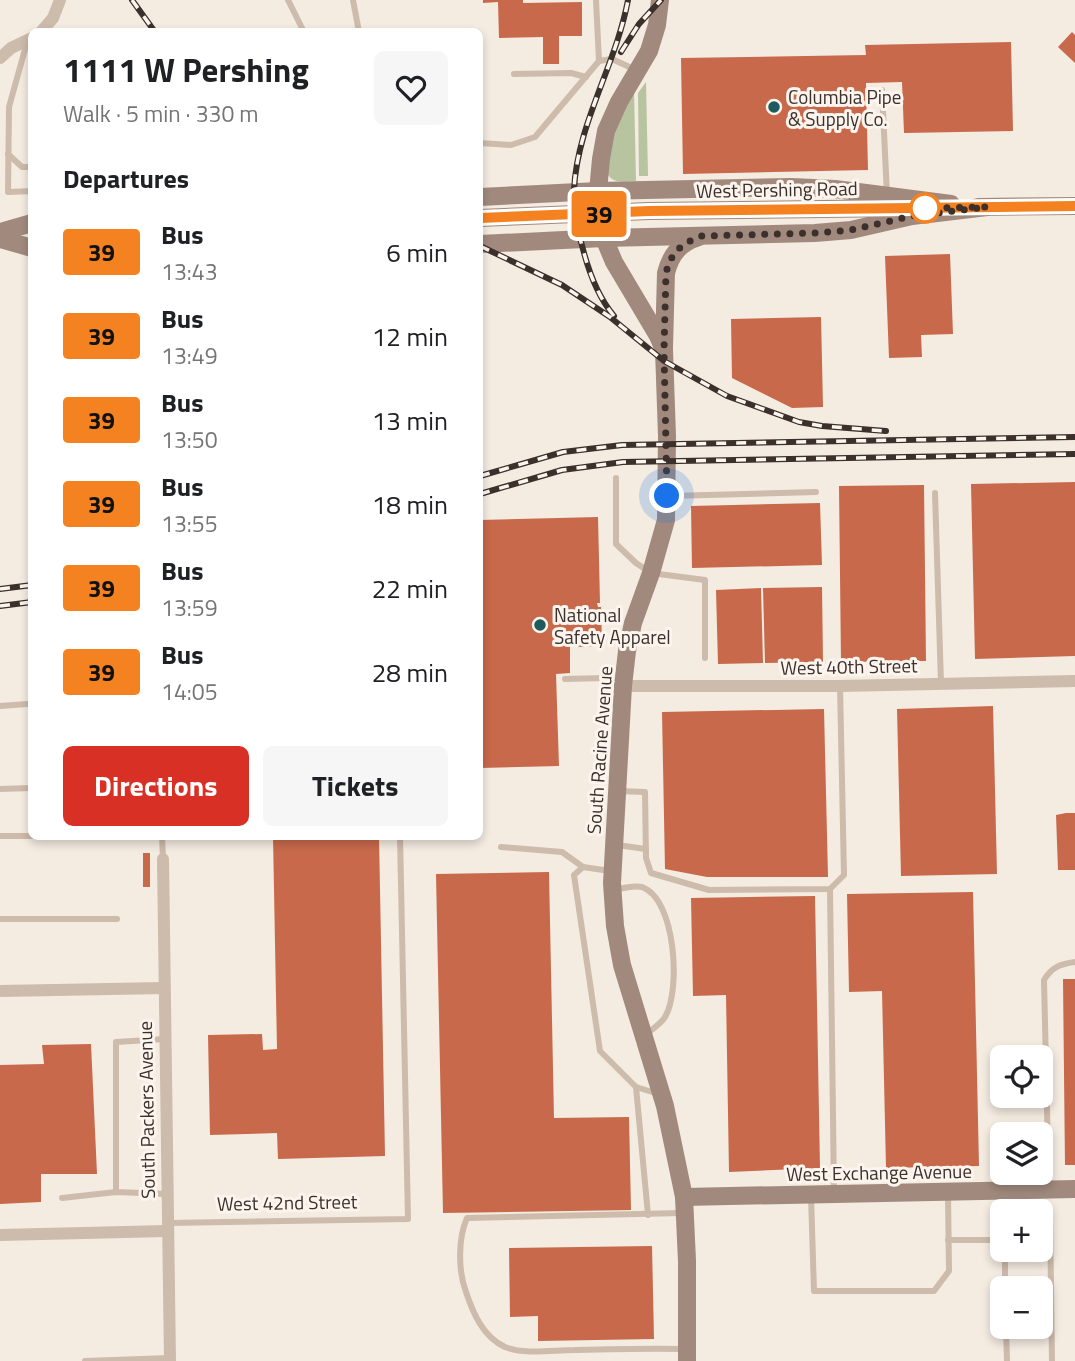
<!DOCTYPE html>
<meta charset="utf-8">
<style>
:root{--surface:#fff;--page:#f6f6f6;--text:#202124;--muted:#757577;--accent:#d93025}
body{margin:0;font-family:"Titillium Web",sans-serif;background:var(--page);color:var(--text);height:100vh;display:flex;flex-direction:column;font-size:26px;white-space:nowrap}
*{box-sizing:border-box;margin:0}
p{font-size:23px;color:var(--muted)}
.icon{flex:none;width:38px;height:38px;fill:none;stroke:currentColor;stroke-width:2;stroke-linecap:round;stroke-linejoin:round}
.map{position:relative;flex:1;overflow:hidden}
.side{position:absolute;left:28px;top:28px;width:455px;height:812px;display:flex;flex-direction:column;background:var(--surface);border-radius:10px;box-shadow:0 4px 10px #0003}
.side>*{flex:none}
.badge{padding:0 14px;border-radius:5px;font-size:24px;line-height:46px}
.controls{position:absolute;left:990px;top:1045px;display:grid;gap:14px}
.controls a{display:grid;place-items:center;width:63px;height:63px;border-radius:10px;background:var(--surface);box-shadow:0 4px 10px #0003;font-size:35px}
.you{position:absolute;width:35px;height:35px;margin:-18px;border:5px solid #fff;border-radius:50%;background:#1a73e8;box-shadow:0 0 0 10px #1a73e833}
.map>.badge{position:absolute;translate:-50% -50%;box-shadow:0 0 0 4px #fff}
h2{padding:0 35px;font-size:26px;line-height:63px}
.round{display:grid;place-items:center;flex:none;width:74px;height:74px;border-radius:10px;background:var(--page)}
.headline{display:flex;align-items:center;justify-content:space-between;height:119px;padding:0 35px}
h1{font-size:33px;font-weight:700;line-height:52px}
.primary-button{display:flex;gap:14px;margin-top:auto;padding:14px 35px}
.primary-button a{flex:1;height:80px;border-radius:10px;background:var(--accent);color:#fff;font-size:28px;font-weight:700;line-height:80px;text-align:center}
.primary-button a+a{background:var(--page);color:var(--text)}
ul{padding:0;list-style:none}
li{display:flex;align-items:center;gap:21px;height:84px;padding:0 35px}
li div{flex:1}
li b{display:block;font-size:26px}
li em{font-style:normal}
li .badge{min-width:77px;font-weight:700;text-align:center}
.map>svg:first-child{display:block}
.green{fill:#b8c4a0}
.building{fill:#c8694b}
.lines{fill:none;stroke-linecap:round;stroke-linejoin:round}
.lane{stroke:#cdbbac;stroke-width:6}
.street{stroke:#cdbbac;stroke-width:12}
.secondary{stroke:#a18a7d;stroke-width:18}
.rail-casing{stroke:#3b302b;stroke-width:6}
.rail{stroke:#fbf5ee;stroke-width:3.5;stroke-dasharray:10;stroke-linecap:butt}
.secondary-bridge{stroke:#a18a7d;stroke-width:18}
.line-casing{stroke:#fff;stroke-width:16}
.line{stroke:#f58220;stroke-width:10}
.walk{stroke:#3b302b;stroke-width:7;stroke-dasharray:0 12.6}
.poi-dot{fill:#1f5a5e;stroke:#fbf5ee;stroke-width:2.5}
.stop-dot{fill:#fff;stroke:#f58220;stroke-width:3.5}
.labels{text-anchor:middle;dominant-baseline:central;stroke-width:6;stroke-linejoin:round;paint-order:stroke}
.poi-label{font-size:19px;fill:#3b302b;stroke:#fbf5ee;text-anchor:start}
.street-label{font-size:19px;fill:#3b302b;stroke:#fbf5ee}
</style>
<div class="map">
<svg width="1075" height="1361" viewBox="0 0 1075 1361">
<rect width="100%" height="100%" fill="#f4ebe1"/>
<g class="green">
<path d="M646,82l2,94h-9l-1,-83z"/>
<path d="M634,89l2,92c-7,0 -16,2 -22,-1 -25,-13 12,-74 20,-91z"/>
</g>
<g class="building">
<path d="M483,0h40v3l59,-1v34h-23v28h-16v-27l-44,1 -1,-36 -15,1z"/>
<path d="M1072,32l3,3v28l-17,-16z"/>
<path d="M1011,42l2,89 -109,2 -2,-51 -36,1 2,87 -185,4 -2,-116 185,-3 -1,-10z"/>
<path d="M950,254l3,80 -32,1 1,22 -33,1 -4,-102z"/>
<path d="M821,317l2,90 -31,1 -60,-30 -1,-59z"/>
<path d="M1075,482v174l-100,3 -4,-175z"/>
<path d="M924,485l2,176 -85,1 -2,-176z"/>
<path d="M820,503l2,62 -130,3 -1,-62z"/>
<path d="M598,517l2,86h-3l1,4h3l1,37h-4v2l-20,1v-4l-8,1v29l-14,1 3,92 -79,2v-248z"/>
<path d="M822,587l1,75 -58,1 -2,-75z"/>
<path d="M761,588l2,75 -45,1 -2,-74z"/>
<path d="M993,706l4,168 -96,2 -4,-167z"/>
<path d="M824,709l4,168h-121l-42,-8 -3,-157z"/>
<path d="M1066,813h9v57h-17l-2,-55z"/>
<path d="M273,836h106l6,320 -107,3 -1,-26 -67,2 -2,-100 54,-1 1,16 14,-1z"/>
<rect x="143" y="853" width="7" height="34"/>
<path d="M549,872l5,246 75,-1 2,93 -188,3 -7,-339z"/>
<path d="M973,892l6,274 -93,2 -4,-177 -33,1 -2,-98z"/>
<path d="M815,896l5,272 -91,4 -3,-177 -33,1 -2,-98z"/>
<path d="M1063,979h12v186h-10z"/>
<path d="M91,1044l6,130h-56v28l-41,2v-139l44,-1 -2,-19z"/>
<path d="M652,1246l2,93 -116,2v-25l-28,1 -1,-69z"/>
</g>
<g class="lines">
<g class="lane">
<path d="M288,0l16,32"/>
<path d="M353,0l6,32"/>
<path d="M596,0l3,61"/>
<path d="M27,42l-18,65 -1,85 24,-1"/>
<path d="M514,74l57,-1 15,4"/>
<path d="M882,90l5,105"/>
<path d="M480,143l31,2 24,-8 64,-76 13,-2 24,11"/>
<path d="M8,154l14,13h10"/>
<path d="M616,478v66l20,19 15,10 54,7v78"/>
<path d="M935,493l6,190"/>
<path d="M669,496l147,-4"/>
<path d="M565,679l41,-1 16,7"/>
<path d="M0,706l27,-2"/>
<path d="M0,789l32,-1"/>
<path d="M619,791l26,1 1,66 5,15 58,17 121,-1 14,-14 -4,-189"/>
<path d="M0,836h32"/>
<path d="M162,836l1,23"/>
<path d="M617,845l29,4"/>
<path d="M501,847l61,5 21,15"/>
<path d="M610,871l-27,-4 -9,8 26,176 36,36 23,7"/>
<path d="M830,889l4,303"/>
<path d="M615,890c8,-2 19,-5 27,-3 34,12 39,104 23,130 -4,7 -14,13 -20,18"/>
<path d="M0,919h117"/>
<path d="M636,1087l12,128"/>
<path d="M1048,1151l-4,-171c8,-13 16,-16 31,-18"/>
<path d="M116,1192v-150l49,-3"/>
<path d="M811,1196l3,95h120l15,-20 -1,-79"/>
<path d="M62,1198l54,-6 51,2"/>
<path d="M682,1213l-215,5c-9,20 -9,53 -1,74 7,21 17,45 39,55 20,8 48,3 69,3 38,-1 75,-2 112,-1"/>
<path d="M1050,1215l2,146"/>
<path d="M169,1223l239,-4 -8,-383"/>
<path d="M948,1240h55"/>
<path d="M1005,1250v38"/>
<path d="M1006,1326l1,35"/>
<path d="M85,1361l85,-3"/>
</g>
<g class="street">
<path d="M41,32l12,-14 7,-18"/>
<path d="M0,58l11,-10 21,-10"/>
<path d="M623,686h217l235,-5"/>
<path d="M163,859l7,502"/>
<path d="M0,991l164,-3"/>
<path d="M0,1235l167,-4"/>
</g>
<g class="secondary">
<path d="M660,0l-3,25 -8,26 -30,51 -13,29 -5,28 -3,32 6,47 10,24 44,74 6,14 3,86 -1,84 -15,53 -18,50 -6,28 -4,35 -11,197 3,43 7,39 43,141 19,91 3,64v100"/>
<path d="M480,197l118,-6 194,-4 43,2 116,15"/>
<path d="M978,207l97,-1"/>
<path d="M649,211l255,-3"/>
<path d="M0,232l32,-9"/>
<path d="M0,239l32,9"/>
<path d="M480,244l124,-6 211,-5 36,-3 61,-14 75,-9"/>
<path d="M664,347l2,-74c5,-19 14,-30 33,-36"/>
<path d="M684,1197l391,-8"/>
</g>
<defs>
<g id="rail">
<path d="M132,0l23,32"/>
<path d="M621,52l18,-28 22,-24"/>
<path d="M480,246l82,39 48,32 54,44 63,35 72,26 23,4 64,5"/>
<path d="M614,316c-15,-18 -24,-41 -30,-63 -6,-20 -10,-42 -10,-63 3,-66 42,-125 54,-190"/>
<path d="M480,476l83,-24 59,-7 453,-8"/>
<path d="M480,494l82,-24 61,-8 452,-8"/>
<path d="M0,589l32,-4"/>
<path d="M0,606l32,-4"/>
</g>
</defs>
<use href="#rail" class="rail-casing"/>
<use href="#rail" class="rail"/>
<path class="secondary-bridge" d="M480,218l169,-7"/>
</g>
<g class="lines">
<defs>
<path id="line" d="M480,218l169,-7 426,-5"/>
</defs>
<use href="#line" class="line-casing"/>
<use href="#line" class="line"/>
<path class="walk" d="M667,496l-3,-146 2,-77c5,-21 16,-30 36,-37l113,-3 36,-3 61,-14 75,-9 -62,1"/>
</g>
<g class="poi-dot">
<circle cx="774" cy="107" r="7"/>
<circle cx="540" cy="625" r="7"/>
</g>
<circle class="stop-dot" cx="925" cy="208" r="14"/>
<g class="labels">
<g class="poi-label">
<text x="788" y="96">Columbia Pipe<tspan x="788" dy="22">&amp; Supply Co.</tspan></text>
<text x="554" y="614">National<tspan x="554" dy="22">Safety Apparel</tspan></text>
</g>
<g class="street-label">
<text transform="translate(777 189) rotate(-1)">West Pershing Road</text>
<text transform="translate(849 666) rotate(-1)">West 40th Street</text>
<text transform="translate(599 750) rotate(-86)">South Racine Avenue</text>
<text transform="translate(146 1110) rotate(-91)">South Packers Avenue</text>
<text transform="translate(879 1172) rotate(-1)">West Exchange Avenue</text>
<text transform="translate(287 1202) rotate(-1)">West 42nd Street</text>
</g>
</g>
</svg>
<div class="controls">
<a><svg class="icon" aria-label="locate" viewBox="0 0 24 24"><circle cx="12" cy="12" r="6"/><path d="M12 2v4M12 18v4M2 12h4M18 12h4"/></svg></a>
<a><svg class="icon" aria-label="layers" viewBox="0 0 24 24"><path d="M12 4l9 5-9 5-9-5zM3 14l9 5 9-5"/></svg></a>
<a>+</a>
<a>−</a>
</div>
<div class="you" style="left:667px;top:496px"></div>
<b class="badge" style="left:599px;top:214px;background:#f58220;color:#111">39</b>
<section class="side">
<div class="headline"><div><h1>1111 W Pershing</h1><p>Walk · 5 min · 330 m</p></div><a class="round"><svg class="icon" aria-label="heart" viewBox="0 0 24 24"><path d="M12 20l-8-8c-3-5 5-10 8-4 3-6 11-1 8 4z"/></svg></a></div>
<h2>Departures</h2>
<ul>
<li><span class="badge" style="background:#f58220;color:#111">39</span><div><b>Bus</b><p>13:43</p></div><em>6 min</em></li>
<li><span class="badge" style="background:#f58220;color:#111">39</span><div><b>Bus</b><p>13:49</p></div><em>12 min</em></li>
<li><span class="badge" style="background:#f58220;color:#111">39</span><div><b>Bus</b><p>13:50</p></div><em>13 min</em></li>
<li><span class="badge" style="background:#f58220;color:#111">39</span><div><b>Bus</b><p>13:55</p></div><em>18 min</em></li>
<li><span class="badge" style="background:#f58220;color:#111">39</span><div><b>Bus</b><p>13:59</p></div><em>22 min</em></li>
<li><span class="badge" style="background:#f58220;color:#111">39</span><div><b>Bus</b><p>14:05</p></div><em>28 min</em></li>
</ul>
<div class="primary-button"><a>Directions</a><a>Tickets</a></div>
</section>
</div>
